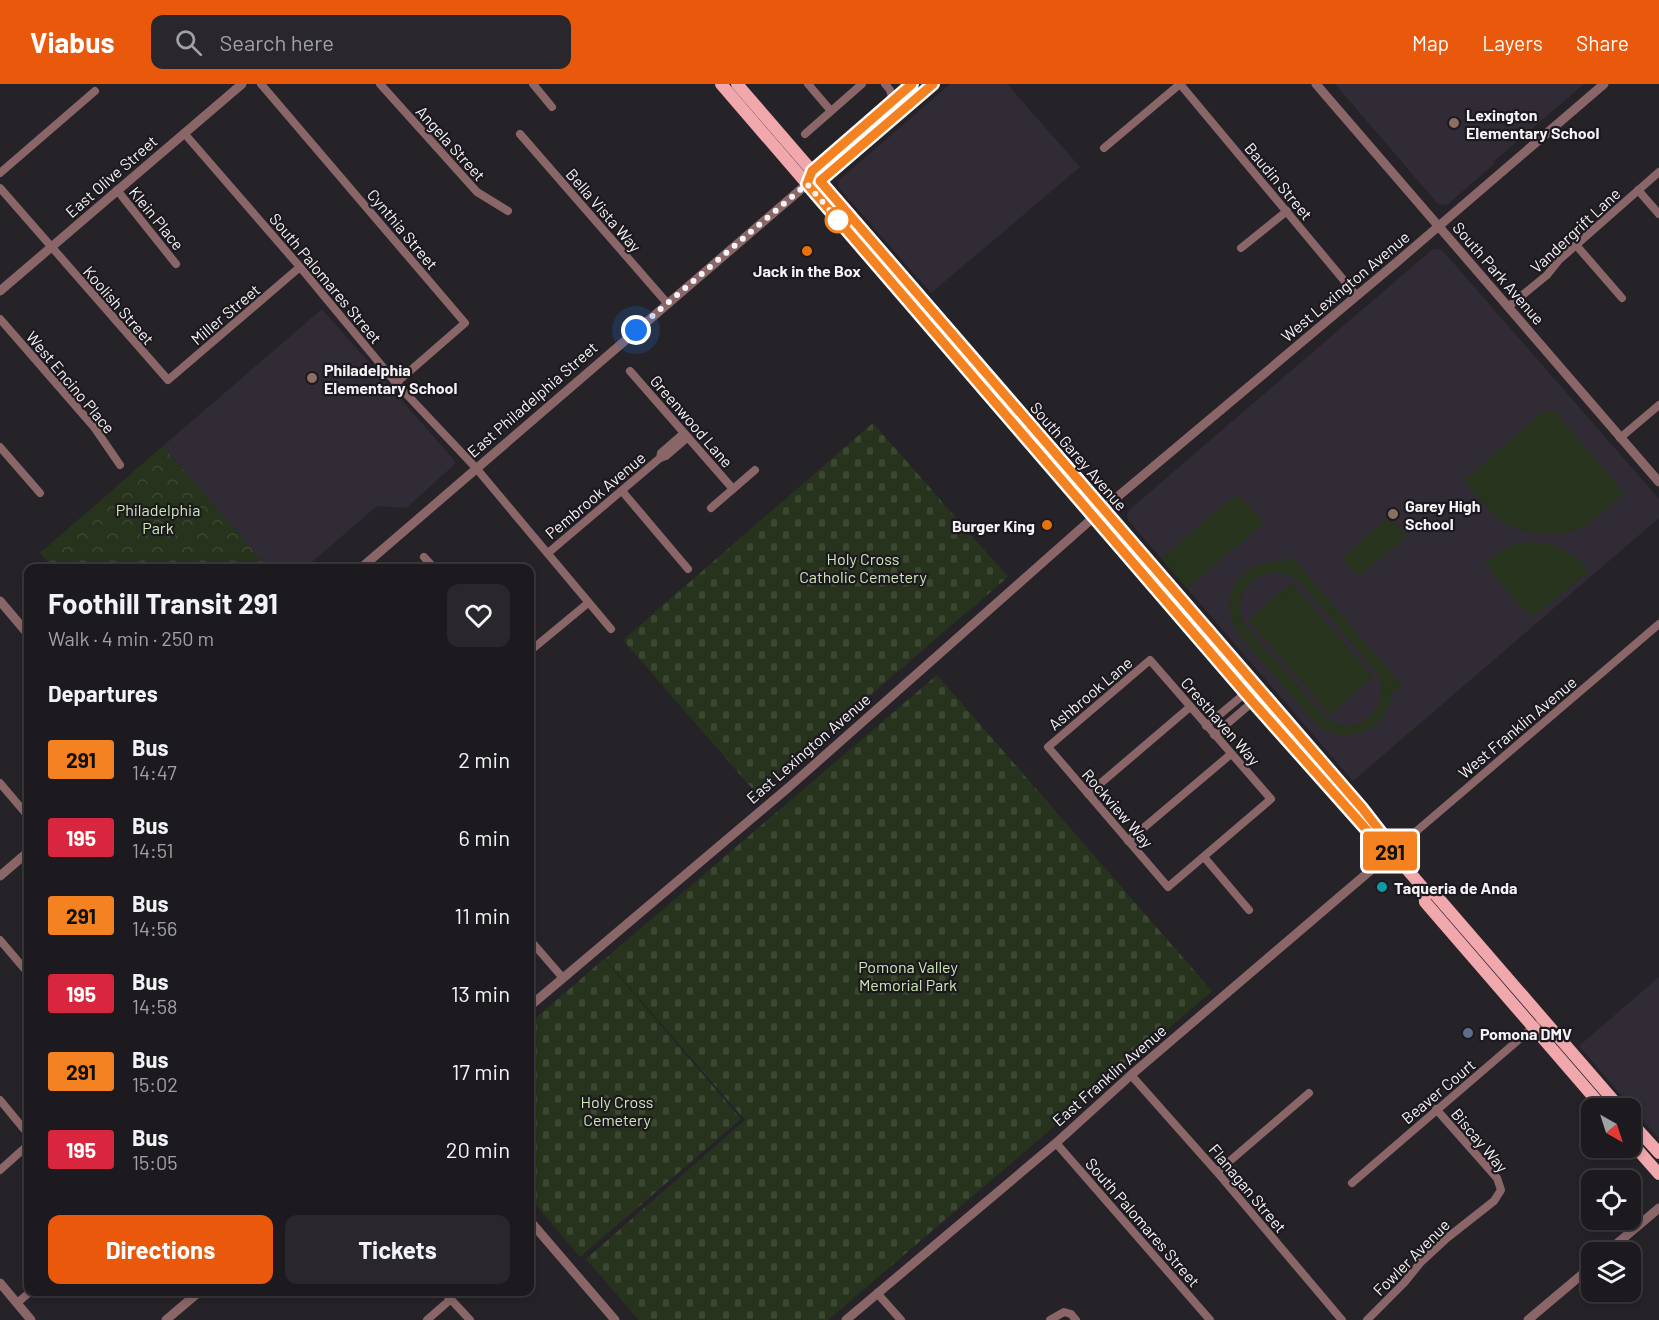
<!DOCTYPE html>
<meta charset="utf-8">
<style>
:root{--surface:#1c1a1e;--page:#29272b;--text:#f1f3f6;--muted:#a0a1a4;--line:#3a383c;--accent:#ea580c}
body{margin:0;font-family:Barlow,sans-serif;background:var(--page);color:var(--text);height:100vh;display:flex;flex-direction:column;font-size:22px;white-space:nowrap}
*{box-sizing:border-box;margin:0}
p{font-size:20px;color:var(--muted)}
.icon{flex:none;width:33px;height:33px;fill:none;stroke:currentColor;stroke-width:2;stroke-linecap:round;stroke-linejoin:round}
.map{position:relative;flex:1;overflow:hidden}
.drawer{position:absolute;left:24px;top:480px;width:510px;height:732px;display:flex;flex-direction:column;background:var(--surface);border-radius:12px;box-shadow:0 3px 9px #0003,0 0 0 2px var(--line)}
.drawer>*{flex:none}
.badge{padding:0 12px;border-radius:4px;font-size:21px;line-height:39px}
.needle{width:39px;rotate:141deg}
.controls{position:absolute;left:1581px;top:1014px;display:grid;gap:12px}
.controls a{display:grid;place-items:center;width:60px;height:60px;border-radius:12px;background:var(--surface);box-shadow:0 3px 9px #0003,0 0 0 2px var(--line);font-size:30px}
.you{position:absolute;width:30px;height:30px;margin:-15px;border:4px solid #fff;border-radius:50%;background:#1a73e8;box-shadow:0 0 0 9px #1a73e833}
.map>.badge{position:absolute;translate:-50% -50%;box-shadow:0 0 0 3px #fff}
h2{padding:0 24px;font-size:22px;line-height:54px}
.round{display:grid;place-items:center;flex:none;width:63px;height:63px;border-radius:12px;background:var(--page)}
.summary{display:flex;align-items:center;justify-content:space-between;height:102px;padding:0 24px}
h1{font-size:28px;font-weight:700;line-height:45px}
.cta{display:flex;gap:12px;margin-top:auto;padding:12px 24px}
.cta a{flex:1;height:69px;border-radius:12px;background:var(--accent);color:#fff;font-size:24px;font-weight:700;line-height:69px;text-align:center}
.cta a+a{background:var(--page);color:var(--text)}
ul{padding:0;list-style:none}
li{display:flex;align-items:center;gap:18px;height:78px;padding:0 24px}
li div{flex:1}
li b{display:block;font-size:22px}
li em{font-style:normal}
li .badge{min-width:66px;font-weight:700;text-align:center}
header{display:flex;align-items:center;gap:36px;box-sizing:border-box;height:84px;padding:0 30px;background:var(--accent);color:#fff}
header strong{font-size:28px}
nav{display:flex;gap:33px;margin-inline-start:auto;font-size:21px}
.search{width:420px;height:54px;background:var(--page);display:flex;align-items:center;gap:15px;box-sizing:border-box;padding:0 21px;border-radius:12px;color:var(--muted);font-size:22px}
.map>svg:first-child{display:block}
.built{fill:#312b36}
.forest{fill:url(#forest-crowns)}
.cemetery{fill:url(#cemetery-stones)}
.pitch{fill:#27331c;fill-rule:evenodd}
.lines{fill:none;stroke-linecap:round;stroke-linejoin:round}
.minor{stroke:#8a6668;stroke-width:8}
.tertiary{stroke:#8a6668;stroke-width:9}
.primary{stroke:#f1a8ad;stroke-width:12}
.line-casing{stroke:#fff;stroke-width:14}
.line{stroke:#f58220;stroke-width:9}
.walk{stroke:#f5f3f7;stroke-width:6;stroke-dasharray:0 10.8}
.education-dot{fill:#8d6e63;stroke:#1c191f;stroke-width:2}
.stop-dot{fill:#fff;stroke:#f58220;stroke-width:3}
.food-dot{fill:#e8710a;stroke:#1c191f;stroke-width:2}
.culture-dot{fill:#0f9aa8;stroke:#1c191f;stroke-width:2}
.service-dot{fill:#5c6f8a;stroke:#1c191f;stroke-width:2}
.labels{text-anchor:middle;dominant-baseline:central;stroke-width:4.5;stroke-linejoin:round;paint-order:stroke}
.poi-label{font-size:16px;font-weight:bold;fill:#f5f3f7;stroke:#1c191f;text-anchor:start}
.street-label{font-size:16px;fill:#f5f3f7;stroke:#1c191f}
.park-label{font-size:16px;fill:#cde8b6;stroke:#1c191f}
</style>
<header>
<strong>Viabus</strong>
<div class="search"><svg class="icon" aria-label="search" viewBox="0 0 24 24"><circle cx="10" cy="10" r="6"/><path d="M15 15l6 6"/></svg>Search here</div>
<nav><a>Map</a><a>Layers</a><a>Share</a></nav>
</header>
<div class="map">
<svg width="1659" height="1236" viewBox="0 0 1659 1236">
<defs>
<pattern id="forest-crowns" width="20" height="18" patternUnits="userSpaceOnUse" patternTransform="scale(1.5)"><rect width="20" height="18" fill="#27331c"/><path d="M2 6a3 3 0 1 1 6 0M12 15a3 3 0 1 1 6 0" fill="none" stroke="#3c4732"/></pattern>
<pattern id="cemetery-stones" width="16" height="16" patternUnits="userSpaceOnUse" patternTransform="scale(1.5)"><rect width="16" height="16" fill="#27331c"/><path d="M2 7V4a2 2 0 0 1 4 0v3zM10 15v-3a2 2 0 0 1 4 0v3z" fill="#3c4732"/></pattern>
</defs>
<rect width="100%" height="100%" fill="#262328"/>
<g class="built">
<path d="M950,0h57l73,83 -149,126 -92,-105v-8z"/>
<path d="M1335,0h249l-91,78 1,2 -46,40 -5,1 -5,-1z"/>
<path d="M1433,165l9,1 217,249v19l-306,263 -225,-261 -1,-5 2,-5z"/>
<path d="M322,225l132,151 1,4 -49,44 -29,-2 -72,62h-37l-105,-122z"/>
<path d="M1659,893v162l-80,-93z"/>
</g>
<path class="forest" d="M163,362l105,122h-215l-13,-15z"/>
<g class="cemetery">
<path d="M873,339l135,154 -252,216 -133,-153z"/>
<path d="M937,591l275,316 -384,329h-189l-53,-61 159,-139 -140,-161z"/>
<path d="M604,875l137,160 -161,138 -50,-59v-175z"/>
</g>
<g class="pitch">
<path d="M1544,327l12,1 68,81c-13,11 -25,25 -40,33 -23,13 -64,10 -85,-7 -13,-10 -24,-26 -35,-39z"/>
<path d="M1237,409l27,30 -77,66 -26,-31z"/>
<path d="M1390,432l17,20 -48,41 -17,-19z"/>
<path d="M1528,458c27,1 43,9 61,29l-55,45 -8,-3 -42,-51 30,-18z"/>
<path d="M1291,472l111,129 -8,7 -2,-1c-2,38 -41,56 -73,36l-80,-92c-24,-36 2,-78 44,-73zM1271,488l13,1 14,7 79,93c17,34 -19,67 -51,45l-80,-92c-14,-23 -1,-48 25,-54z"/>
<path d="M1292,499l81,94 -43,38 -82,-95z"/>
</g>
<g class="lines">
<g class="minor">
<path d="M261,0l204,239 -69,60"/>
<path d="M380,0l97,108 31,19"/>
<path d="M533,0l19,23"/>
<path d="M808,0l23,27"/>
<path d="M885,0l5,6 3,11"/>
<path d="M1180,0l177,212"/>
<path d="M184,49l116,134 96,116 80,85 135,161"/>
<path d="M520,50l147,169"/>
<path d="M805,50l57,-50"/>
<path d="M1104,64l76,-64"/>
<path d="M0,89l95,-82"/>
<path d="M0,104l168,192 132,-113"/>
<path d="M117,106l59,74"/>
<path d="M1638,106l21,24"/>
<path d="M1576,161l46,53"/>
<path d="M1241,164l46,-37"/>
<path d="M1508,223l39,-32 12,-15 100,-88"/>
<path d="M0,235l94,108 26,38"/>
<path d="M630,287l103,118"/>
<path d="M1620,354l39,-33"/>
<path d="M0,363l40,46"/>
<path d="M660,374l1,-5 23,-20"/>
<path d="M622,407l66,78"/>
<path d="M711,424l44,-38"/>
<path d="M548,469l112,-95 6,-2 22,-19"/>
<path d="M424,473l10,11"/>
<path d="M530,567l58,-48"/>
<path d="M1150,576l121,139 -103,88 -120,-140z"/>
<path d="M1206,642l49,-41"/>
<path d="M1214,651l48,-41"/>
<path d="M0,699l28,33"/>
<path d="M1088,710l102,-87"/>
<path d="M1128,757l103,-87"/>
<path d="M1392,768l267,-228"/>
<path d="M1204,773l45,53"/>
<path d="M0,856l28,33"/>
<path d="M530,856l33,38"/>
<path d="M1131,991l86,97 125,148"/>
<path d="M0,1016l28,34"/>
<path d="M1056,1059l154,177"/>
<path d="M0,1086l28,-25"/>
<path d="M1217,1088l92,-79"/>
<path d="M1352,1099l184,-158"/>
<path d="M444,1208l26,28"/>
<path d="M877,1209l24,27"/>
<path d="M17,1219l13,-11"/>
<path d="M427,1236l24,-21"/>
<path d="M1050,1236l14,-8 7,2 5,6"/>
<path d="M1367,1236l37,-37 17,-21 26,-24 47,-37 7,-11 -4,-12 -61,-69"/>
</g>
<g class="tertiary">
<path d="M1316,0l343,398"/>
<path d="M0,207l242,-207"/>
<path d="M361,484l446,-384"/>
<path d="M0,517l28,33"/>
<path d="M0,792l28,-24"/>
<path d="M530,922l259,-219 314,-278 294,-247 207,-178"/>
<path d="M530,1137l85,99"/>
<path d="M1607,1168l52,-44"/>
<path d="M0,1199l31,37"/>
<path d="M166,1236l33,-28"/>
<path d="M846,1236l210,-177 75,-68 261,-223"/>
<path d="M1528,1236l64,-54"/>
</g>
<g class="primary">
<path d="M721,0l532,618 128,144 11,6"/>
<path d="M737,0l625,724 25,31 5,13 32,37 10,4 186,215"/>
<path d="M809,94l3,-7 100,-87"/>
<path d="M814,98l7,-1 112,-97"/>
<path d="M1424,805l1,13 178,206"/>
<path d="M1630,1037l29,32"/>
<path d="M1630,1057l29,33"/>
</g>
</g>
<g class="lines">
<defs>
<path id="line" d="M912,0l-100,87 -5,13 446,518 128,144 11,6 -6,-13 -24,-31 -542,-627 113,-97"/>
</defs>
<use href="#line" class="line-casing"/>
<use href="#line" class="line"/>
<path class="walk" d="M636,246l171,-146 31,36"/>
</g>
<g class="education-dot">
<circle cx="1454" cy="39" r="6"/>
<circle cx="312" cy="294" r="6"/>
<circle cx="1393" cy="430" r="6"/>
</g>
<circle class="stop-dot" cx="838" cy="136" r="12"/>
<g class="food-dot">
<circle cx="807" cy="167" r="6"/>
<circle cx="1047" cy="441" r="6"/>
</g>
<circle class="culture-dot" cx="1382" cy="803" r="6"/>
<circle class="service-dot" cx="1468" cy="949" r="6"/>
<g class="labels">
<g class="poi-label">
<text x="1466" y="30">Lexington<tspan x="1466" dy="18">Elementary School</tspan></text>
<text x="807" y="186" text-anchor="middle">Jack in the Box</text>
<text x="324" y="285">Philadelphia<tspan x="324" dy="18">Elementary School</tspan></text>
<text x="1405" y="421">Garey High<tspan x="1405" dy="18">School</tspan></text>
<text x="1035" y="441" text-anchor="end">Burger King</text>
<text x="1394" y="803">Taqueria de Anda</text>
<text x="1480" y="949">Pomona DMV</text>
</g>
<g class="street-label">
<text transform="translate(451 59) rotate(48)">Angela Street</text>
<text transform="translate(111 92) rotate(-41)">East Olive Street</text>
<text transform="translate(1279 97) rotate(50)">Baudin Street</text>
<text transform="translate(604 126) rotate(49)">Bella Vista Way</text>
<text transform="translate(157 134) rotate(51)">Klein Place</text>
<text transform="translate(403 145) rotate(50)">Cynthia Street</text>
<text transform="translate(1575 146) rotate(-43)">Vandergrift Lane</text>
<text transform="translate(1499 189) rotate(49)">South Park Avenue</text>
<text transform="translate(326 194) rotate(50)">South Palomares Street</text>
<text transform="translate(1345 202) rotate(-40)">West Lexington Avenue</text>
<text transform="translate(119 221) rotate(49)">Koolish Street</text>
<text transform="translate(225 230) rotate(-40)">Miller Street</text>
<text transform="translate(71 298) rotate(50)">West Encino Place</text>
<text transform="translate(532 315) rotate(-41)">East Philadelphia Street</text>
<text transform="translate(692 337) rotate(49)">Greenwood Lane</text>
<text transform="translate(1079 372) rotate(49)">South Garey Avenue</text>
<text transform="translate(595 411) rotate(-40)">Pembrook Avenue</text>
<text transform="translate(1090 609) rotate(-40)">Ashbrook Lane</text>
<text transform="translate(1221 637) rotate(49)">Cresthaven Way</text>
<text transform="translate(1517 643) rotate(-40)">West Franklin Avenue</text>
<text transform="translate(808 664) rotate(-41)">East Lexington Avenue</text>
<text transform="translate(1118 724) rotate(49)">Rockview Way</text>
<text transform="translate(1109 991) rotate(-41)">East Franklin Avenue</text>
<text transform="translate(1438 1007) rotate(-40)">Beaver Court</text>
<text transform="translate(1480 1056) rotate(50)">Biscay Way</text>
<text transform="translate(1248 1104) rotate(50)">Flanagan Street</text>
<text transform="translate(1143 1138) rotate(49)">South Palomares Street</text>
<text transform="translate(1411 1173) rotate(-45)">Fowler Avenue</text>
</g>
<g class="park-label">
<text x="158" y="425">Philadelphia<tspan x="158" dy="18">Park</tspan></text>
<text x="863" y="474">Holy Cross<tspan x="863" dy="18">Catholic Cemetery</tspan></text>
<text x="908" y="882">Pomona Valley<tspan x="908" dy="18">Memorial Park</tspan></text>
<text x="617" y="1017">Holy Cross<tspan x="617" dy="18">Cemetery</tspan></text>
</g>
</g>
</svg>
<div class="controls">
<a><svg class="needle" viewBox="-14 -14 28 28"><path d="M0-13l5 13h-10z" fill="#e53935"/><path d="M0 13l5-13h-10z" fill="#a0a1a4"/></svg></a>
<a><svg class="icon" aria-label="locate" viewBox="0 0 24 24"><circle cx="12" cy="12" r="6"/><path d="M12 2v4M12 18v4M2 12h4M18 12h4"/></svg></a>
<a><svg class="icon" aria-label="layers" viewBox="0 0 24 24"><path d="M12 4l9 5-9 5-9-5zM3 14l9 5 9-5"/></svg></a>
</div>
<div class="you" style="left:636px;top:246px"></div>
<b class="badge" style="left:1390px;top:767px;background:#f58220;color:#111">291</b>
<section class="drawer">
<div class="summary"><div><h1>Foothill Transit 291</h1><p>Walk · 4 min · 250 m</p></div><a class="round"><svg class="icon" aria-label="heart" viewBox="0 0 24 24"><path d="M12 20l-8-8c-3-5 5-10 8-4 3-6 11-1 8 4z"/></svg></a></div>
<h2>Departures</h2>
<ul>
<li><span class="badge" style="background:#f58220;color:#111">291</span><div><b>Bus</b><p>14:47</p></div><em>2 min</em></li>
<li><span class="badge" style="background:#d7263d;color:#fff">195</span><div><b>Bus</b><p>14:51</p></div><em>6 min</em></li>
<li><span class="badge" style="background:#f58220;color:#111">291</span><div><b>Bus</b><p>14:56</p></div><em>11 min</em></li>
<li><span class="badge" style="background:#d7263d;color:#fff">195</span><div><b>Bus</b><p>14:58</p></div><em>13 min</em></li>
<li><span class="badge" style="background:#f58220;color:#111">291</span><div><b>Bus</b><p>15:02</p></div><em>17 min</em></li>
<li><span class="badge" style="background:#d7263d;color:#fff">195</span><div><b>Bus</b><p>15:05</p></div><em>20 min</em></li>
</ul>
<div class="cta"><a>Directions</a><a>Tickets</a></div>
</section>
</div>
